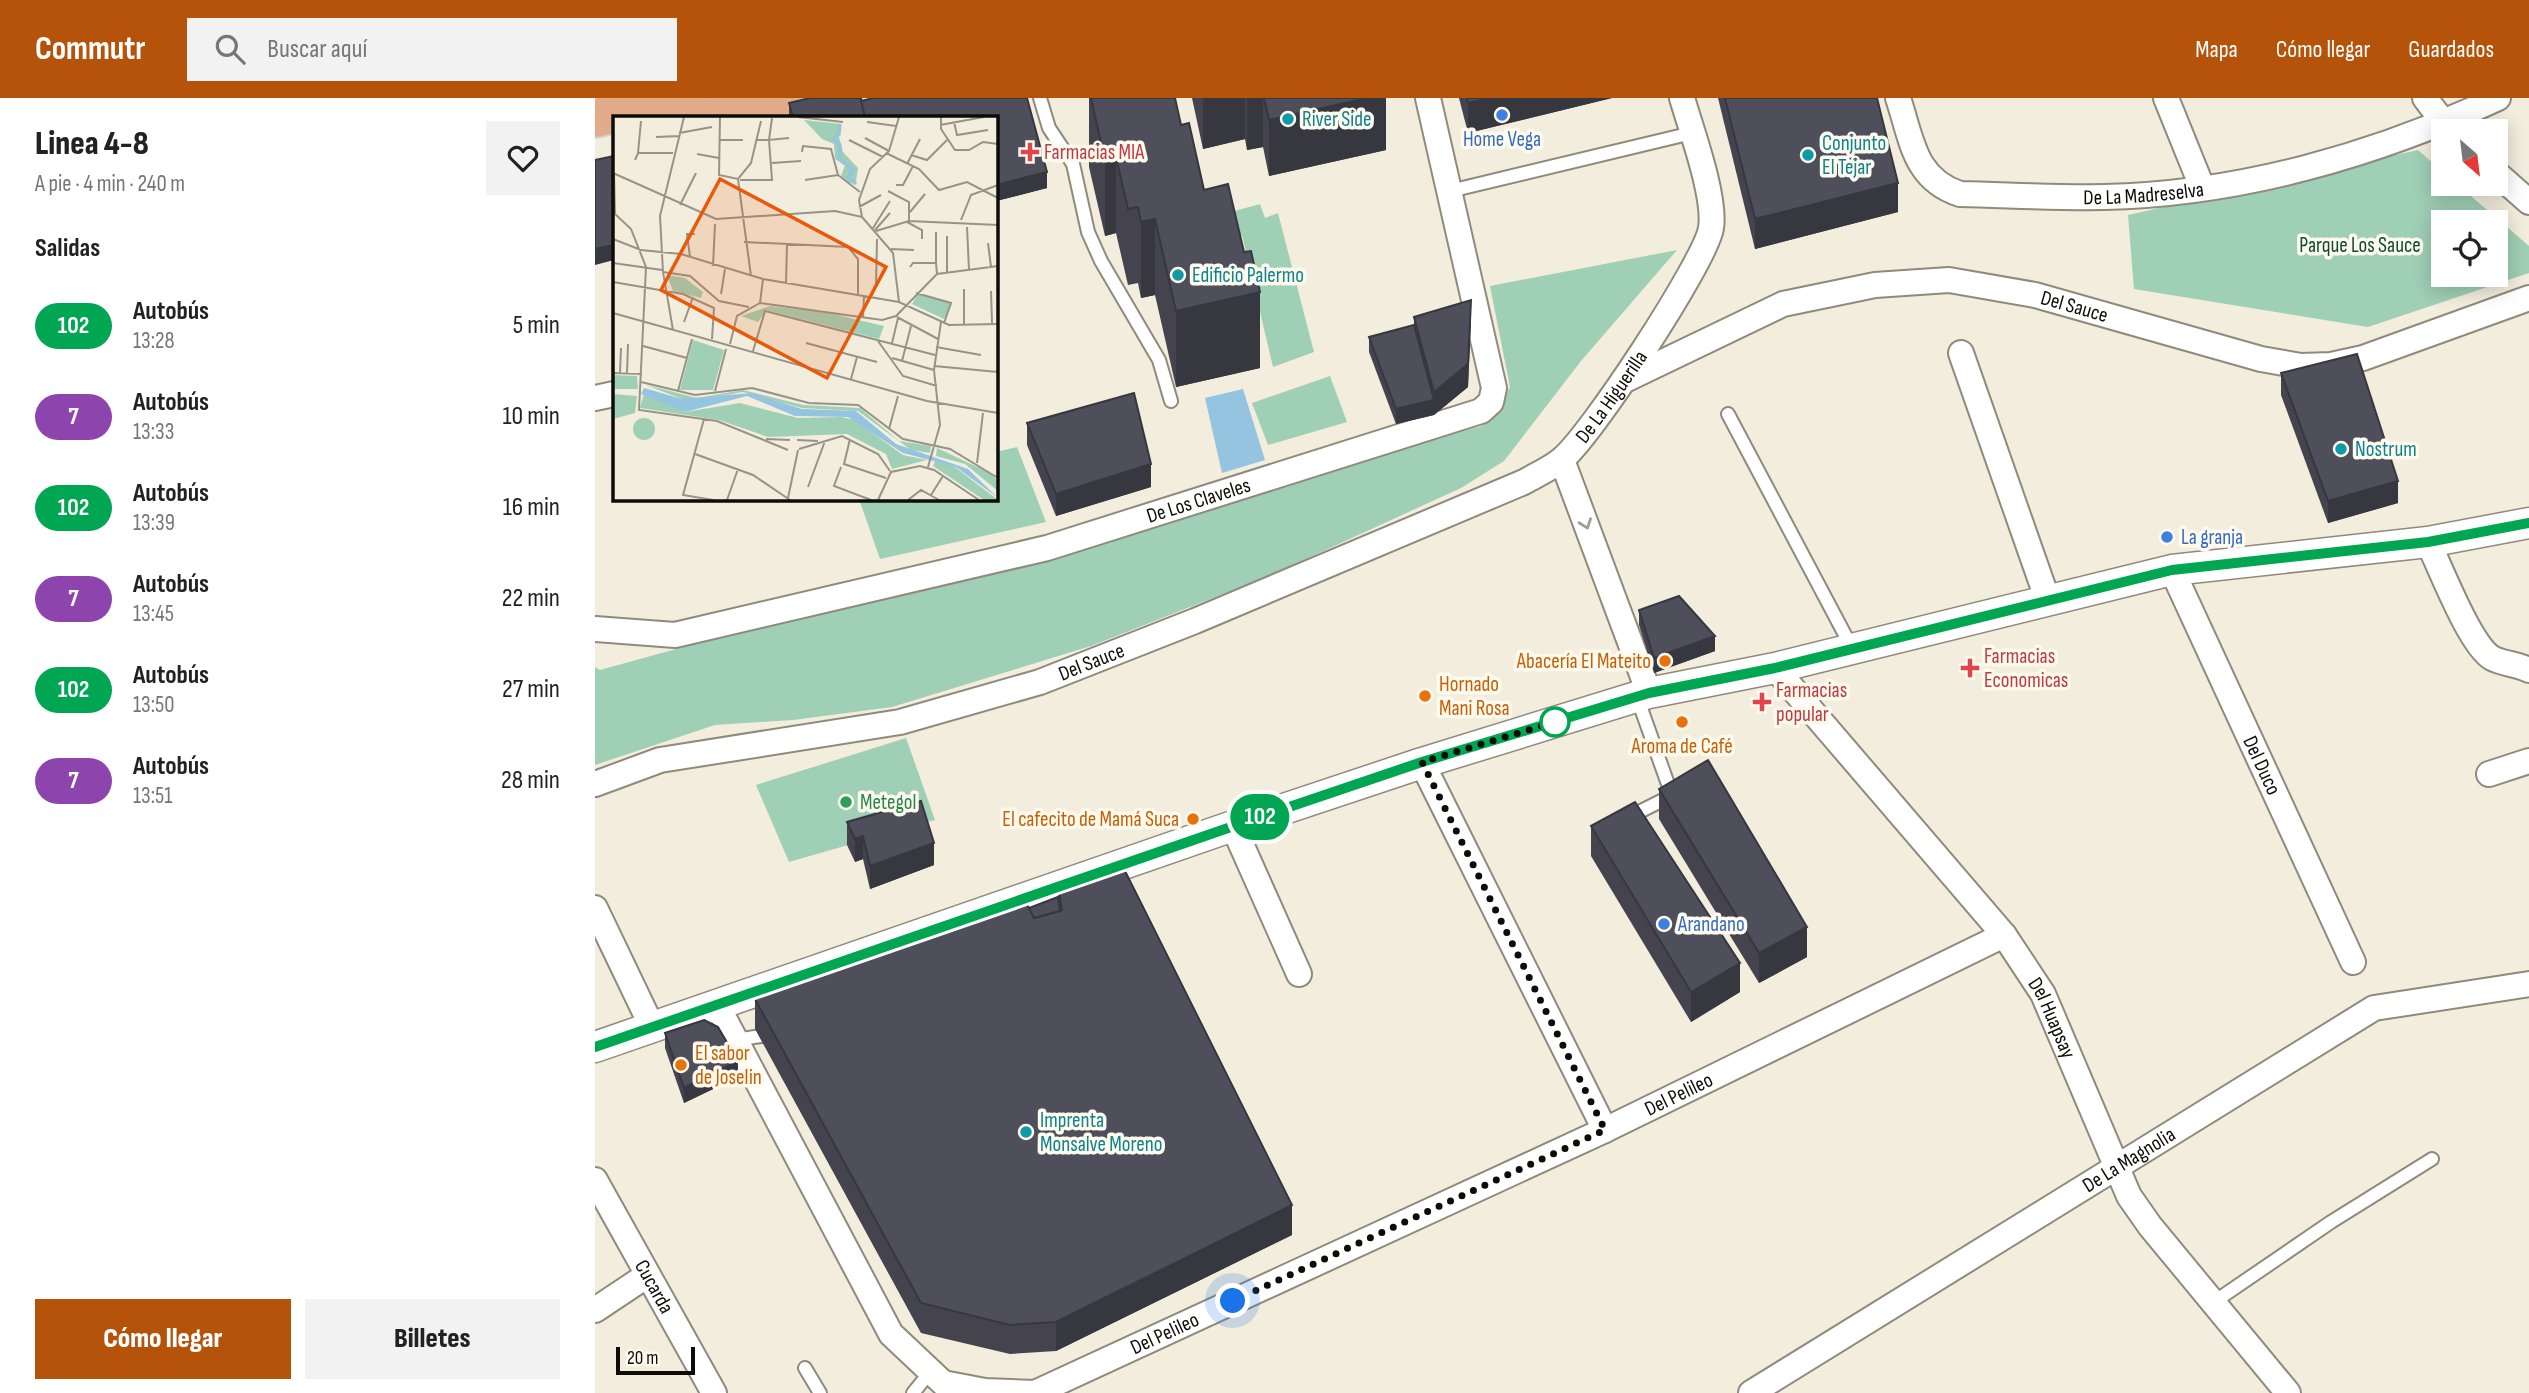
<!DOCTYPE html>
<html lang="es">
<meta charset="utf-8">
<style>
:root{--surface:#fff;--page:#f2f2f2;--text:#222;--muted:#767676;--accent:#b45309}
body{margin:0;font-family:"Sofia Sans Condensed",sans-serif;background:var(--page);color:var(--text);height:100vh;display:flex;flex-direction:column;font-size:26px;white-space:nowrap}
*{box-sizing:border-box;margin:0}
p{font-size:23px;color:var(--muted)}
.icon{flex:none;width:38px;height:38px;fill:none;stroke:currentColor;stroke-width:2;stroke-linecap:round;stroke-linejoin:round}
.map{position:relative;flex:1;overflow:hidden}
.details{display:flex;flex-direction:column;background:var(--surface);width:595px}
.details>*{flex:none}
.badge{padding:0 14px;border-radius:23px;font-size:24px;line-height:46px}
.needle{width:46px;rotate:152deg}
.fabs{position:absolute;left:1836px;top:21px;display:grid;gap:14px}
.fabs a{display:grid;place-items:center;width:77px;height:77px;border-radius:0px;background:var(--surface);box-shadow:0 4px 18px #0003;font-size:35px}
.scale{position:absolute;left:21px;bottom:18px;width:79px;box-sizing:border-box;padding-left:7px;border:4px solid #0e0c08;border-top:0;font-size:19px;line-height:24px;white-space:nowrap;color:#0e0c08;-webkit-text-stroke:5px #fffaee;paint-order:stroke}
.you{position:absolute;width:35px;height:35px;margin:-18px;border:5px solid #fff;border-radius:50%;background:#1a73e8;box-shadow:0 0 0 10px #1a73e833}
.map>.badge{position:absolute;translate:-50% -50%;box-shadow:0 0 0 4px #fff}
h2{padding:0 35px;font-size:26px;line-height:63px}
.round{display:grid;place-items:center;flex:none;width:74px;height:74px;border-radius:0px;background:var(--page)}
.headline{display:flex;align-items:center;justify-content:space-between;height:119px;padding:0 35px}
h1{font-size:33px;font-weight:800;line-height:52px}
.button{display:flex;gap:14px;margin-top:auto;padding:14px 35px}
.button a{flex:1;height:80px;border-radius:0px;background:var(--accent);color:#fff;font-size:28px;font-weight:800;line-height:80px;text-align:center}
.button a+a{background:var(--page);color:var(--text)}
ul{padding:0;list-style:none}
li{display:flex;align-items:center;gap:21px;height:91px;padding:0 35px}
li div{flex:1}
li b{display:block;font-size:26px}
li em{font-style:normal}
li .badge{min-width:77px;font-weight:700;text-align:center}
header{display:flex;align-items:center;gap:42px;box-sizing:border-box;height:98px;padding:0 35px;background:var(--accent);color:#fff}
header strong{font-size:33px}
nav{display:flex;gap:38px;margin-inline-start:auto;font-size:24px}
.search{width:490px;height:63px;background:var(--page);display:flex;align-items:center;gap:18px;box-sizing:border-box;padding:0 24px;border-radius:0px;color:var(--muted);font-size:26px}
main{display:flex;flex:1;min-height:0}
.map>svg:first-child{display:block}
.green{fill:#9fcfb5;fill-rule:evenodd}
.water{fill:#94c4e0}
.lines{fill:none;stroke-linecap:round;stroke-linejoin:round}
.service-casing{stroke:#8f8a7c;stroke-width:16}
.minor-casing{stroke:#8f8a7c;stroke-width:28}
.tertiary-casing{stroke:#8f8a7c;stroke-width:33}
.primary-casing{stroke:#d4d3d3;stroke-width:42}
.service{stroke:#fff;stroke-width:12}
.minor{stroke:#fff;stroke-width:24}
.tertiary{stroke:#fff;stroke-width:30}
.primary{stroke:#e2ac8b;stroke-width:38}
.wall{fill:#44434e}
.shaded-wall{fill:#373740}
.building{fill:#4f4e5b;stroke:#373740;stroke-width:2}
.oneway{stroke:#9f9e9c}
.line-casing{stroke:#fff;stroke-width:16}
.line{stroke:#00a651;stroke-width:10}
.walk{stroke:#0e0c08;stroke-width:7;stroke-dasharray:0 12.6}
.shop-dot{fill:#3f7fe0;stroke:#fffaee;stroke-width:2.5}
.culture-dot{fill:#0f9aa8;stroke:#fffaee;stroke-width:2.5}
.health-dot{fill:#e0444e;stroke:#fffaee;stroke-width:2.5}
.food-dot{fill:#e8710a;stroke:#fffaee;stroke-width:2.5}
.stop-dot{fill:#fff;stroke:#00a651;stroke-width:3.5}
.leisure-dot{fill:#2e9e5b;stroke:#fffaee;stroke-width:2.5}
.labels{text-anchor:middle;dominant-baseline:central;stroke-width:7;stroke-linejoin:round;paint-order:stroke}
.culture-label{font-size:21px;fill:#0d838f;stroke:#fffaee;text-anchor:start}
.shop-label{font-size:21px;fill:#366cbe;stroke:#fffaee;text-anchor:start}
.health-label{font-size:21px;fill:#be3a42;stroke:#fffaee;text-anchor:start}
.street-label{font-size:21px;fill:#0e0c08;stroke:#fffaee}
.park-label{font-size:21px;fill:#0b4b31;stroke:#fffaee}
.food-label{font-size:21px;fill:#c56008;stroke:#fffaee;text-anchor:end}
.leisure-label{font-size:21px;fill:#27864d;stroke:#fffaee;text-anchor:start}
.inset-river{fill:none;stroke:#94c4e0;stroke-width:3.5}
.inset-road{fill:none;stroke:#979388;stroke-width:2}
.view{fill:#e8590c;fill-opacity:0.15;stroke:#e8590c;stroke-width:3.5}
.inset-edge{fill:none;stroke:#0e0c08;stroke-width:3.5}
</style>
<header>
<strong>Commutr</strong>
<div class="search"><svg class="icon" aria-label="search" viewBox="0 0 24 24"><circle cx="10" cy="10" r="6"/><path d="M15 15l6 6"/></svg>Buscar aquí</div>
<nav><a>Mapa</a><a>Cómo llegar</a><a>Guardados</a></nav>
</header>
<main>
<section class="details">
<div class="headline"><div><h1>Linea 4-8</h1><p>A pie · 4 min · 240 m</p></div><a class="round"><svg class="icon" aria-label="heart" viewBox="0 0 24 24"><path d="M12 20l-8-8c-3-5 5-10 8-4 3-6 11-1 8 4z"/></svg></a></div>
<h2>Salidas</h2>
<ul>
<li><span class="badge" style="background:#00a651;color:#fff">102</span><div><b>Autobús</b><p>13:28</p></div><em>5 min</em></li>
<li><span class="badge" style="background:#8e44ad;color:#fff">7</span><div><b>Autobús</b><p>13:33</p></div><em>10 min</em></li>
<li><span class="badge" style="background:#00a651;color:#fff">102</span><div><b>Autobús</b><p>13:39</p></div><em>16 min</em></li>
<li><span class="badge" style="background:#8e44ad;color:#fff">7</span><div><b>Autobús</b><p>13:45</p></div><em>22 min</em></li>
<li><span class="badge" style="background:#00a651;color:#fff">102</span><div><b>Autobús</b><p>13:50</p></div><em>27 min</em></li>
<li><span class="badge" style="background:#8e44ad;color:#fff">7</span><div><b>Autobús</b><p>13:51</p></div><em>28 min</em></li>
</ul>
<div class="button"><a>Cómo llegar</a><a>Billetes</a></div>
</section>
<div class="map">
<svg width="1934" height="1295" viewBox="0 0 1934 1295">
<rect width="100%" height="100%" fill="#f3eddd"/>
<g class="green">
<path d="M1823,52l25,22v12h14l72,62v27l-161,54 -234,-38 -6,-74zM1848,124h52v53h-52z"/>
<path d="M665,106l5,14 13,-5 36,139 -41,15 -31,-132 -23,6 -6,-24z"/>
<path d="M1082,152l-96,111 -77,100 -43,27 -190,87 -180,71 -199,61 -99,13 -78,5 -120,40v-98l5,3 882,-244 15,-15 13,-24 -20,-101z"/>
<path d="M735,278l17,46 -79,23 -16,-42z"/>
<path d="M422,349l29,75 -166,37 -21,-60h137v-47z"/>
<path d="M311,640l29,82 -146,42 -33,-77z"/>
</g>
<path class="water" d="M648,291l22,71 -43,13 -17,-75z"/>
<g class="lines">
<defs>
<g id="service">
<path d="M445,0l9,30 24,36 15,68 13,29 58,99 12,41"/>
<path d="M855,93l242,-58"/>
<path d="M1133,316l124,234"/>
<path d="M1034,719l38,-19 2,-11 -32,-90"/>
<path d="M140,942l39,-6"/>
<path d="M1619,1204l117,-80 101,-63"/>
<path d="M210,1270l15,25"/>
<path d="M318,1295l18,-22"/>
</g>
<g id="minor">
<path id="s1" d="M1303,0c14,42 16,81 62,96 48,1 96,4 144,3 136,-3 272,-42 394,-99"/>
<path d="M1571,0l36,89"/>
<path d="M1830,0l25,33"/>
<path d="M1900,74l34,30"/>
<path d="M1366,255l87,248"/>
<path id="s2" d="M1028,283l160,-77 92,-19 74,-5 86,15 226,64 40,7 30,-1 32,-7 166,-60"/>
<path d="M0,300l19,-4"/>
<path d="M967,362l87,233"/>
<path d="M1833,444c13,27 42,103 64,116 11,6 26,6 37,12"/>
<path id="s3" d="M1577,472l181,392"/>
<path id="s4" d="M0,531l80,6 372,-87 434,-137 10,-9 3,-14 -66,-290"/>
<path id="s5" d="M1180,570l229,267 39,59 86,202 21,30 138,167"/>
<path d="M827,665l183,367"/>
<path d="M1894,676l40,-13"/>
<path id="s6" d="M0,686l65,-24 240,-38 140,-40 155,-61 329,-139c12,-7 26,-13 37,-22 28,-21 145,-199 150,-232 5,-31 -20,-99 -29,-130"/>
<path d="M638,728l66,148"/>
<path d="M0,810l57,119"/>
<path id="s7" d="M122,907l174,329 52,49 42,8 50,2 570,-263 399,-195"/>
<path id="s8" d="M0,1082l119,213"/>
<path d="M0,1212l51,-34"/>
<path id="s9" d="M1156,1295l623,-385 155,-24"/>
</g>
<path id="tertiary" d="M0,949l638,-221 189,-63 227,-70 126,-25 397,-98 256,-28 101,-19"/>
<g id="primary">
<path d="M115,19l89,-19"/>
<path d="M0,20l92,-20"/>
</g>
</defs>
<use href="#service" class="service-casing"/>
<use href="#minor" class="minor-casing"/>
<use href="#tertiary" class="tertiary-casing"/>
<use href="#primary" class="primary-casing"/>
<use href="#service" class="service"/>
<use href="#minor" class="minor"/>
<use href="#tertiary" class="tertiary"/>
<use href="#primary" class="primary"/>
</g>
<g class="wall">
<path d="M215,0h51v3l12,-3h154l20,74v16l-51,13v-84h-207v-14z"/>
<path d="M494,0h86l6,27 23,65 56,178 -84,19 -21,-92 -14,3 -3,-15 -10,2 -12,-52 -11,3 -16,-69z"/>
<path d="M597,0h194v52l-117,26 -6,-29 -16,3 -2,-11 -42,10z"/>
<path d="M864,0h153l-144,35z"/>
<path d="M1123,0h159l21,114 -143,37z"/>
<path d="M819,219l57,6 -3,64 -34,28 -38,9 -27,-72v-15l45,-12z"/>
<path d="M1686,275l117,130 -70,20 -47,-128z"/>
<path d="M432,325l124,64 -95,29 -29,-71z"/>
<path d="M1044,512l76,41 -61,22 -15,-48z"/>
<path d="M1064,691l148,168 -48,26 -100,-164z"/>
<path d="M252,724l87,43 -64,24 -7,-30 -8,3 -8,-17z"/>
<path d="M996,728l149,166 -49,30 -100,-166z"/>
<path d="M463,785l234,352 -236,116 -46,3 -89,-21 -166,-304v-30l274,-91 29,-11z"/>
<path d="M70,935l73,44 -54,26 -19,-55z"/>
</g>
<g class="shaded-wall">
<path d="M608,0h42v41l-42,10z"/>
<path d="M652,0h16v49l-16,3z"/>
<path d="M772,0h19v52l-117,26v-56z"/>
<path d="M895,0h122l-144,35v-30z"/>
<path d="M521,59v76l-11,3v-76z"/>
<path d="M452,74v16l-51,13v-16z"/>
<path d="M1303,85v29l-143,37v-30z"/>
<path d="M560,121v76l-14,3v-76z"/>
<path d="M19,147v15l-19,5v-16z"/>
<path d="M665,194v76l-84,19v-76z"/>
<path d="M876,202l-3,87 -34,28 -38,9v-15l38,-9v-8z"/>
<path d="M556,366v23l-95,29v-22z"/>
<path d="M1803,383v22l-70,20v-22z"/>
<path d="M1120,538v15l-61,22v-15z"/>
<path d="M268,738v23l-8,3v-23z"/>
<path d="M339,745v22l-64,24v-23z"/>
<path d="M1212,829v30l-48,26v-30z"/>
<path d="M1145,865v29l-49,30v-30z"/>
<path d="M143,963v16l-54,26v-15z"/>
<path d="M697,1107v30l-236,116v-29z"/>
</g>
<g class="building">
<path d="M215,0h51l4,19h-72l-4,-14z"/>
<path d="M278,0h154l20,74 -51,13v-68h-131l-4,-16z"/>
<path d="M496,0h84l6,27 8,-2 15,67 24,-6 16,68 7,-1 9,41 -84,19 -21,-92 -14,3 -3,-15 -10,2 -12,-52 -11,3z"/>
<path d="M669,0h103l-98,22z"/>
<path d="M872,0h23l-22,5z"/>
<path d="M1130,0h152l21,85 -143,36z"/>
<path d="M19,58v89l-19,4v-89z"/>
<path d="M876,202l-3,64 -34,28 -20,-75z"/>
<path d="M819,227l20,75 -38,9 -27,-72z"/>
<path d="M1762,256l41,127 -70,20 -47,-128z"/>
<path d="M539,295l17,71 -95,30 -29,-71z"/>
<path d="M1084,498l36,40 -61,22 -15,-48z"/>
<path d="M1113,662l99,167 -48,26 -100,-164z"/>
<path d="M326,703l13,42 -64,23 -7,-30 -8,3 -8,-17z"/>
<path d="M1040,704l105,161 -49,29 -100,-166z"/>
<path d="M526,765l171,342 -236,117 -46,3 -89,-22 -166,-304 268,-103 11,22 28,-8 -4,-27z"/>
<path d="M463,799l2,14 -26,7 -5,-10z"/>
<path d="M109,922l14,7 20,34 -54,27 -19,-55z"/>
</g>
<defs><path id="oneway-chevron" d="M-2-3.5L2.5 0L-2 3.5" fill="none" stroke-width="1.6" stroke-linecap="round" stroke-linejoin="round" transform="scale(1.75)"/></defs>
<use class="oneway" href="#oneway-chevron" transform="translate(991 426) rotate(70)"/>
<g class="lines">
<defs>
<path id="line" d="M0,949l662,-229 165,-56 227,-69 126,-25 397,-98 256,-28 101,-19"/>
</defs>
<use href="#line" class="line-casing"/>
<use href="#line" class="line"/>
<path class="walk" d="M638,1203l372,-171 -183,-368 133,-40"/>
</g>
<g class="shop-dot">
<circle cx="907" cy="17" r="7"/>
<circle cx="1572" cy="439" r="7"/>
<circle cx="1069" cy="826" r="7"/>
</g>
<g class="culture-dot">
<circle cx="693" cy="21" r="7"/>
<circle cx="1213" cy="57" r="7"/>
<circle cx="583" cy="177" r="7"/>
<circle cx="1746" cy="351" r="7"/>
<circle cx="431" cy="1034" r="7"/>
</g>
<g class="health-dot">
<path d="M431.5 43.5h7v7h7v7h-7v7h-7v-7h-7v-7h7z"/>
<path d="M1371.5 559.5h7v7h7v7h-7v7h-7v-7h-7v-7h7z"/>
<path d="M1163.5 593.5h7v7h7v7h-7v7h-7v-7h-7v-7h7z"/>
</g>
<g class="food-dot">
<circle cx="1070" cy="563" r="7"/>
<circle cx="830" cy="598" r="7"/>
<circle cx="1087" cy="624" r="7"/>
<circle cx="598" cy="721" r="7"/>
<circle cx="86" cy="967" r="7"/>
</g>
<circle class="stop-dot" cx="960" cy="624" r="14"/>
<circle class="leisure-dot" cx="251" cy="704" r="7"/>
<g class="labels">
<g class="culture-label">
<text x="707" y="21">River Side</text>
<text x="1227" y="45">Conjunto<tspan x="1227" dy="24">El Tejar</tspan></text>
<text x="597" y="177">Edificio Palermo</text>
<text x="1760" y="351">Nostrum</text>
<text x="445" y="1022">Imprenta<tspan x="445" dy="24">Monsalve Moreno</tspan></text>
</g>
<g class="shop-label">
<text x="907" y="41" text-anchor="middle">Home Vega</text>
<text x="1586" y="439">La granja</text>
<text x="1083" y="826">Arandano</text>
</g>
<g class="health-label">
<text x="449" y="54">Farmacias MIA</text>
<text x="1389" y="558">Farmacias<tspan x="1389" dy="24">Economicas</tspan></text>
<text x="1181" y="592">Farmacias<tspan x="1181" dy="24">popular</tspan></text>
</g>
<g class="street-label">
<text stroke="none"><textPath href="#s1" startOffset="304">De La Madreselva</textPath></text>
<text stroke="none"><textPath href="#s2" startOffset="474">Del Sauce</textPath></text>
<text stroke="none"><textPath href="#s6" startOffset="1106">De La Higuerilla</textPath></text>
<text stroke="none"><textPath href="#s4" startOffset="621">De Los Claveles</textPath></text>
<text stroke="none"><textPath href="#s6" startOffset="513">Del Sauce</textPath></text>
<text stroke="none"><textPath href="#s3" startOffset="215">Del Duco</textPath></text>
<text stroke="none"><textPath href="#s5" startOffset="448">Del Huapsay</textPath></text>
<text stroke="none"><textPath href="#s7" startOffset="1246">Del Pelileo</textPath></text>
<text stroke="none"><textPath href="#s9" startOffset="444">De La Magnolia</textPath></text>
<text stroke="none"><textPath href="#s8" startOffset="122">Cucarda</textPath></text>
<text stroke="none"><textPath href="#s7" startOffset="679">Del Pelileo</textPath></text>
</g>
<g class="park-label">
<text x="1765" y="147">Parque Los Sauce</text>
</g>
<g class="food-label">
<text x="1056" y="563">Abacería El Mateito</text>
<text x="844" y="586" text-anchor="start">Hornado<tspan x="844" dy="24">Mani Rosa</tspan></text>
<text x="1087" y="648" text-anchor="middle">Aroma de Café</text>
<text x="584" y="721">El cafecito de Mamá Suca</text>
<text x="100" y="955" text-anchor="start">El sabor<tspan x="100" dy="24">de Joselin</tspan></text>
</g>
<g class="leisure-label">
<text x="265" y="704">Metegol</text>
</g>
</g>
<g transform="translate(18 18)">
<rect width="385" height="385" fill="#f3eddd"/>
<path d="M191,4l37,4 -2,13 4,15 15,16 -2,13 -6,3 -9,-8 4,-11 -10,-6 -1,-15 -12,-5zM54,159l18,3 18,14 -2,6 -28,-7zM305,178l34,10 -8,15 -32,-15zM157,190l59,7 55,13 -5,13 -113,-29 -8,12 -17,-6zM80,224l31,10 -11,40h-33zM0,259l24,1 1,13h-25zM33,269l51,13 46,-8 60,15 57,3 39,33 32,5 -1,7 -19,-3 -53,-39 -56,-3 -59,-16 -46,8 -15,-1zM0,278l24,2 -2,17 -22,6zM31,278l41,18 55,-9 58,15 44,-1 12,3 49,35 24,5 -35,9 -6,-15 -39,-20 -79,3 -49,-17 -79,-12zM20 313a11 11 0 1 1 22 0a11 11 0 1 1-22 0ZM324,332l53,25 8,8v10l-33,-27 -29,-8zM322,345l16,3 47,36h-14l-51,-34z" fill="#9fcfb5"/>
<path d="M31,272l38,11 69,-6 51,16 54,2 40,33 72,25 30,29 -42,-31 -53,-14 -55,-36 -53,-1 -48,-20 -62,16 -44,-18z" fill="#94c4e0"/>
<path class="inset-river" d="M227,8l-1,10 -6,5 7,6 -1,14 14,11 -5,7 8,7"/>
<path class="inset-road" d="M107,1l-1,58 19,4 13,-16 10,-42M185,1l45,5M286,1l-10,34 -19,18 -11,31 3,17 31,36 6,49M328,1v12l14,21h14l14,-8 15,2M159,2l-3,22 20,-2M254,6l29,4M341,6l3,13 31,-5M327,9l44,-8M66,17l33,-6M43,21l23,-1M252,22l24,13M107,24h23M236,24l34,17M189,36l1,-6 28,3 7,26 22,17M25,37l3,-32M273,37l33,16 20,21 28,-8 31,16M84,38l22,4M298,39l16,5 20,-20M22,44l3,-7h35M159,47l29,-2M294,48l13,-25M0,57l103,46 119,-8 27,6M1,57l1,40M125,63l13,97M127,64h32l-3,-40h-13M192,64l33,-5M283,69h7l10,-19M275,75l21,11v19M67,89l16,-32M246,91l22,-12M0,96l18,17 15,38 -7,143 78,11 71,29M297,96l15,-18M348,104l10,-25 27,-10M294,106l15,8v9M354,111l2,43M260,112l17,-27M262,114l15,-17M263,115l33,-10 89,4M0,123l28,11 40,4 82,25 136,23 50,23 49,-1M131,126l104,5 10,12v35M375,127l3,24M278,133l23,1M77,141l-3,-23h8M0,147l49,7M323,147v-31M100,150l2,-42M297,151l3,-4h23l1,11M50,156l27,4 29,25 30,6M334,156v-36M0,166l70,12 31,14 -2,31M173,168l1,-40M263,170l1,-47M351,173v35M378,175l1,32M303,177l35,10 -7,20M108,178l4,-25M147,187l3,-24M0,197l314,88 71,12M284,201l41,22M250,202l1,-22M71,206l9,-25M60,214l-10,-58 -3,-56 24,-99M265,225l25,35 34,10M193,227l71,19M279,227l6,-25M117,228l7,-28 23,-13 122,17 14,-4 41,-42 61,-8M30,230l44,12M323,231l45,8M140,235l12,-40 170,44M279,242l42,12M289,245l9,-35M321,250l64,6M0,257l29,1M7,257l1,-25M14,257l1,-29M238,263l6,-22M28,266l54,13 57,-7 57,15 49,2 45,34 47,10 48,29M65,275l14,-52M102,275l11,-42M91,303l-21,76 30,5M276,313l9,-33M153,323l24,1M237,323l-6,25 42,14M184,324l21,1M186,333l43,-13 36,18 12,17M82,338l58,21 37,25M364,347l6,-50M228,351l-7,19 37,14M315,351l12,-42 -6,-55 7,-48M195,371l17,-46M318,379l12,-19M175,382l10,-48M114,384l11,-31M265,384l13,-28 29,-6 14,4 45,30M295,384l13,-10 18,10"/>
<path class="view" d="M107,63l166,88 -59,111 -166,-88z"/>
<rect width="385" height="385" class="inset-edge"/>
</g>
</svg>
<div class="fabs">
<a><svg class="needle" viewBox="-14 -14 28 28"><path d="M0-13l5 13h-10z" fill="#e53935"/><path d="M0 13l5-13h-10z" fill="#767676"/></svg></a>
<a><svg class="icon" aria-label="locate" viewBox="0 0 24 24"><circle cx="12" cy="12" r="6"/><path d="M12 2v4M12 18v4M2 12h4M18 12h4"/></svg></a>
</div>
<div class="scale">20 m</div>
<div class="you" style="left:638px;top:1203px"></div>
<b class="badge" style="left:665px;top:719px;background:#00a651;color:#fff">102</b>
</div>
</main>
